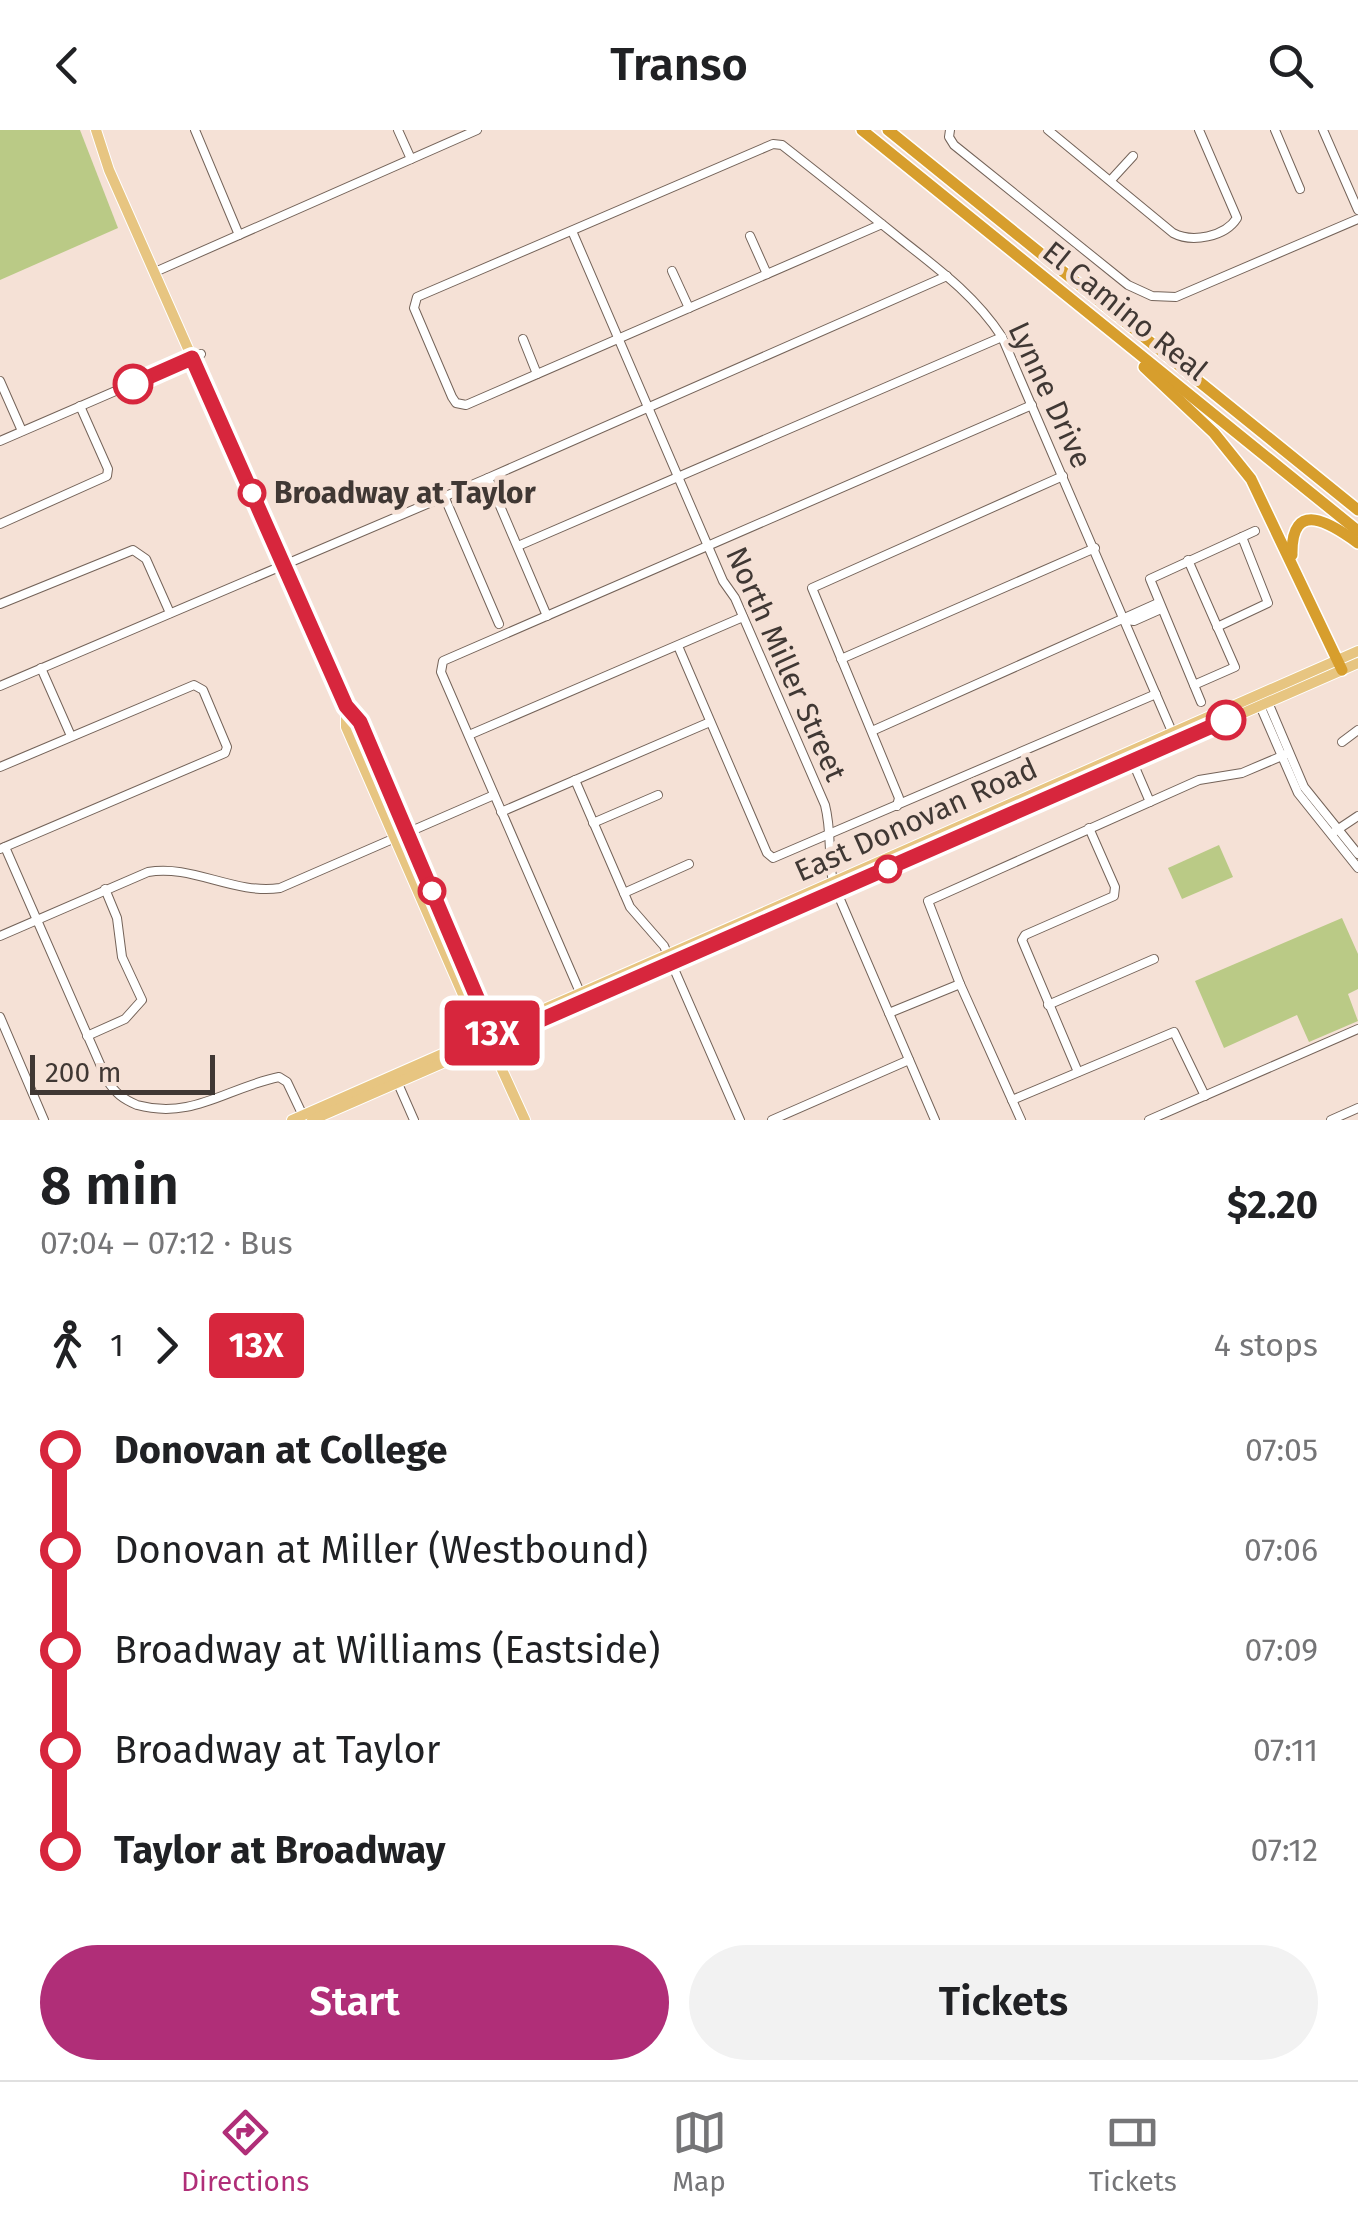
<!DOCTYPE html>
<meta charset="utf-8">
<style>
:root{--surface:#fff;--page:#f2f2f2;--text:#202124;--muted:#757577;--line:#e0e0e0;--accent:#b02e78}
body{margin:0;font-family:"Fira Sans",sans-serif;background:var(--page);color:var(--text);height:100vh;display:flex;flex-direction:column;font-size:38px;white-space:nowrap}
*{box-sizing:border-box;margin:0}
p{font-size:32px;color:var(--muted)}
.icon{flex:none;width:55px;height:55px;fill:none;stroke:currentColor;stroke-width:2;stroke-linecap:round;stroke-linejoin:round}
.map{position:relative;height:990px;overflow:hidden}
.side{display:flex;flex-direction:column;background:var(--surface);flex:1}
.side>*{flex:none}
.badge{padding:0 20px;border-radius:8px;font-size:35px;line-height:65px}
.scale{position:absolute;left:30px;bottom:25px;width:185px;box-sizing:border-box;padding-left:10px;border:5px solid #403834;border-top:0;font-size:28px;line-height:35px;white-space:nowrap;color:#403834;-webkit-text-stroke:8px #f5e1d6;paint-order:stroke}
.map>.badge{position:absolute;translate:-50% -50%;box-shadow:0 0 0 5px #fff}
.legs{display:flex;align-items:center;gap:15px;height:110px;padding:0 40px;font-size:32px}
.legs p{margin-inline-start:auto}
.head{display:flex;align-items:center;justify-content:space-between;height:170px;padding:0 40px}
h1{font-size:55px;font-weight:600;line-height:75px}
.button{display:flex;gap:20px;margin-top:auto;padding:20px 40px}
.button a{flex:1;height:115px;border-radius:60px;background:var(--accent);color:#fff;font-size:40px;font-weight:600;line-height:115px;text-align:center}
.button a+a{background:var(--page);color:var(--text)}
ul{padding:0 40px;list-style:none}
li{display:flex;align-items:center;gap:35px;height:100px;font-size:38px}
li i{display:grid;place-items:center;width:15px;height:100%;margin:0 12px;background:currentColor}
li i::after{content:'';width:25px;height:25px;margin:-12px;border:8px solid;border-radius:50%;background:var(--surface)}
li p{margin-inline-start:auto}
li:first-child i{background:linear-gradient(#0000 50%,currentColor 0)}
li:last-child i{background:linear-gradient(currentColor 50%,#0000 0)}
header{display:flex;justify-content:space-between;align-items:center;height:130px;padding:0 40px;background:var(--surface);font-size:45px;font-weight:600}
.menu{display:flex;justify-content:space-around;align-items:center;height:140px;border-top:2px solid var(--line);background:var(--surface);font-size:28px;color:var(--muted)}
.menu a{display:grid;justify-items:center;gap:5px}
.menu .on{color:var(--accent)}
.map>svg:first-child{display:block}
.green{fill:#baca86}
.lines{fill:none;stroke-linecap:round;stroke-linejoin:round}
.minor-casing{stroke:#746359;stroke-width:10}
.major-casing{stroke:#fff;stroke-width:12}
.highway-casing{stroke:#fff;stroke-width:14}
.minor{stroke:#fff;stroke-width:8}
.major{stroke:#e7c581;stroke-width:10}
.highway{stroke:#d79e2d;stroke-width:11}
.line-1-casing{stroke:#fff;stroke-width:22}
.line-1{stroke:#d7263d;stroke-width:15}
.stop-1-dot{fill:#fff;stroke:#d7263d;stroke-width:5}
.labels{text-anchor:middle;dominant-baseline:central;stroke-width:9;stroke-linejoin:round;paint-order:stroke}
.street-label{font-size:30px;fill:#403834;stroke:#f5e1d6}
.stop-label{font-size:30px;font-weight:bold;fill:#403834;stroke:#f5e1d6;text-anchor:start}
</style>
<header><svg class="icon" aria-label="back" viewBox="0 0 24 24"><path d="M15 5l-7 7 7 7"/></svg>Transo<svg class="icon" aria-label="search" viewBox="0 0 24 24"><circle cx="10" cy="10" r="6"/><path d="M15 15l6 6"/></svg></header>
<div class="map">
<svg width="1358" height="990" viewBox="0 0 1358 990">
<rect width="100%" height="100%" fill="#f5e1d6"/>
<g class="green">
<path d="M0,0h80l38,98 -118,52z"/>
<path d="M1219,715l14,32 -51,22 -14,-31z"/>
<path d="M1342,788l16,36v35l-10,5 10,27 -49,21 -12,-27 -73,33 -29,-67z"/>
</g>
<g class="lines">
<defs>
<g id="minor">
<path d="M195,0l44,105"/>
<path d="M398,0l13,29"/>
<path d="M950,0l-1,7 5,8 174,140 24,11 24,1 182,-78"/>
<path d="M1048,0l125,103c19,10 52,4 64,-15l-38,-88"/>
<path d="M1275,0l25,59"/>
<path d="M1323,0l35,80"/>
<path d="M1111,50l22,-24"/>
<path d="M882,94l-416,181 -10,-2 -4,-6 -38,-89 3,-11 356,-153 9,1c41,32 81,64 121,96 37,29 73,56 99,96l171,397"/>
<path d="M572,101l151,350 12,17 90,207c7,27 3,52 8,78l102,237"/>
<path d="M750,106l17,38"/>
<path d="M672,141l17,37"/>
<path d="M155,142l322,-142"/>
<path d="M523,209l14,35"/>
<path d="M0,251l22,50"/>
<path d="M0,311l201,-87"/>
<path d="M488,348l59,138"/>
<path d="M444,366l55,128"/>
<path d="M0,394l107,-48 1,-7 -28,-63"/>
<path d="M518,416l484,-209"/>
<path d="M1188,430l47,107 -41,18"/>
<path d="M0,474l133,-54 13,9 24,54"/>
<path d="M1125,490l9,1 27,-12"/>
<path d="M1217,497l51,-24 -26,-66"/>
<path d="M678,516l89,207 6,5 383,-164"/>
<path d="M841,529l254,-111"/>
<path d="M41,538l30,68"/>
<path d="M0,556l488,-208 459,-202"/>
<path d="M1267,570l37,87 54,67"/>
<path d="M1258,571l40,92 60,75"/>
<path d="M1201,572l-51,-123 105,-48"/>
<path d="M872,601l286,-128"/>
<path d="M469,605l274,-118"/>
<path d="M1342,612l16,-12"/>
<path d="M1131,628l19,44"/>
<path d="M0,637l194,-82 9,5 24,57 -2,6 -225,96"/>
<path d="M575,650l55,127 34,39 76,174"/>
<path d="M897,676l2,-8 -87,-210 251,-112"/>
<path d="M501,682l209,-90"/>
<path d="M593,693l65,-28"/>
<path d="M1334,702l24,-16"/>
<path d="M5,717l102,233c8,13 16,19 30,25 56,15 89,-17 142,-28l8,5 18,38"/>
<path d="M624,763l65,-29"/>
<path d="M0,806l148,-64c44,-8 86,23 132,16l214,-93"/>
<path d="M582,867l-141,-325 2,-11 589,-256"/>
<path d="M1048,875l106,-46"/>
<path d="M889,883l71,-29"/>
<path d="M0,887l44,103"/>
<path d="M87,906l38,-17 17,-19 -20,-43 -5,-39 -12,-29"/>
<path d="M1078,942l-56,-132 3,-5 89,-39 1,-9 -26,-59"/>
<path d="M396,949l18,41"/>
<path d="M1012,970l162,-68 31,64"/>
<path d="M772,990l137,-60"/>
<path d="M1021,990l-61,-136 -32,-83 271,-121 43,-7 47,-20"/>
<path d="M1149,990l209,-91"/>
<path d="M1331,990l27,-12"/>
</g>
<g id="major">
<path d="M96,0l13,40 237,536 14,16 125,292 10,26 -2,10"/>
<path d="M346,577v20l139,318 8,5 32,70"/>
<path d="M292,990l1066,-469"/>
<path d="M312,990l1046,-457"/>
</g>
<g id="highway">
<path d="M862,0l496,401"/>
<path d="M888,0l470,380"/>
<path d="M1144,237l70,66 37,46 91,191"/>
<path d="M1292,425c-1,-58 40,-31 66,-12"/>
</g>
</defs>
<use href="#minor" class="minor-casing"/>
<use href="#major" class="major-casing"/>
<use href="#highway" class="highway-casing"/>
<use href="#minor" class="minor"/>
<use href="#major" class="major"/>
<use href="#highway" class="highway"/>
</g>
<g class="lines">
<defs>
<path id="line-1" d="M133,254l59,-26 154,348 14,16 135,318 731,-320"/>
</defs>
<use href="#line-1" class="line-1-casing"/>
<use href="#line-1" class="line-1"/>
</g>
<g class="stop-1-dot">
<circle cx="133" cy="254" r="18"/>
<circle cx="252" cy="363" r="12"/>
<circle cx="1226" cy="590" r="18"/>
<circle cx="888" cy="739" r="12"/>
<circle cx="432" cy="761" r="12"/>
</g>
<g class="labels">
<g class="street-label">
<text transform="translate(1125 181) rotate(39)">El Camino Real</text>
<text transform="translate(1050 265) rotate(65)">Lynne Drive</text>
<text transform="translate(786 534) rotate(66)">North Miller Street</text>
<text transform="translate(916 690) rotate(-24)">East Donovan Road</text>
</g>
<g class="stop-label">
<text x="274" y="363">Broadway at Taylor</text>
</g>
</g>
</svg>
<div class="scale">200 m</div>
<b class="badge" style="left:492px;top:903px;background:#d7263d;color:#fff">13X</b>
</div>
<section class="side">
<div class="head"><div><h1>8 min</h1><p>07:04 – 07:12 · Bus</p></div><b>$2.20</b></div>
<div class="legs"><svg class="icon" aria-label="walk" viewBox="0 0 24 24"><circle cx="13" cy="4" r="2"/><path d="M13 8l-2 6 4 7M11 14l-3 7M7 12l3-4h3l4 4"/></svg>1<svg class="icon" aria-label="forward" viewBox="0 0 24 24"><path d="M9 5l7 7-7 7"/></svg><b class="badge" style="background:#d7263d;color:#fff">13X</b><p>4 stops</p></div>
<ul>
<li><i style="color:#d7263d"></i><b>Donovan at College</b><p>07:05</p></li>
<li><i style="color:#d7263d"></i><span>Donovan at Miller (Westbound)</span><p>07:06</p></li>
<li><i style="color:#d7263d"></i><span>Broadway at Williams (Eastside)</span><p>07:09</p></li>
<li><i style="color:#d7263d"></i><span>Broadway at Taylor</span><p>07:11</p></li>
<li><i style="color:#d7263d"></i><b>Taylor at Broadway</b><p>07:12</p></li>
</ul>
<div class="button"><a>Start</a><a>Tickets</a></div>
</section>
<nav class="menu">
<a class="on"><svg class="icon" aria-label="directions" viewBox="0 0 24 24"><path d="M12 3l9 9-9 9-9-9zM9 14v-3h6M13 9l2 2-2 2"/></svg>Directions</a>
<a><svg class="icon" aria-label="map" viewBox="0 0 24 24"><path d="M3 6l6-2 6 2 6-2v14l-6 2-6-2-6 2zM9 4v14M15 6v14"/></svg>Map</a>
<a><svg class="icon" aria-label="tickets" viewBox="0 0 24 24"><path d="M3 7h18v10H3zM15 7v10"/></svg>Tickets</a>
</nav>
